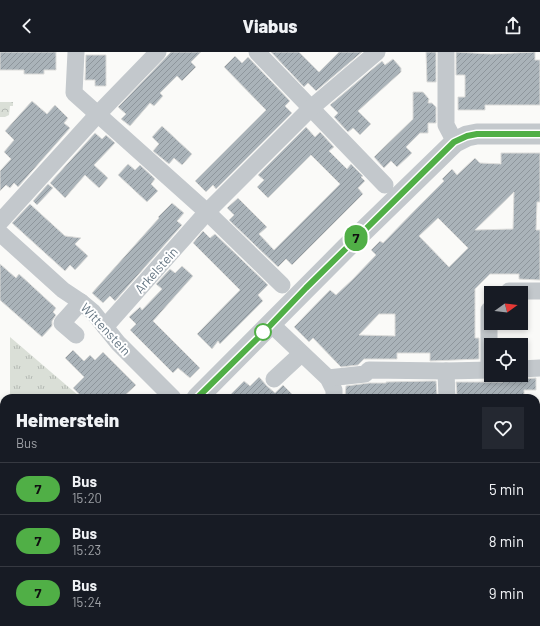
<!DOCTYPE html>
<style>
:root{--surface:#171b24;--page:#242831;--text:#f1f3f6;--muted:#9ea1a6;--line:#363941}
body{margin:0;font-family:Barlow,sans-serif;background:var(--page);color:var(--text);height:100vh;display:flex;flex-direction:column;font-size:15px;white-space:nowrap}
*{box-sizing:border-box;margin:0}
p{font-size:13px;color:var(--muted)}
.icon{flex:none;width:22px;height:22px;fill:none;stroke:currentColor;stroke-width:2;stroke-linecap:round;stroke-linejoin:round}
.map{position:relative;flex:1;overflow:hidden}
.sheet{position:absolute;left:0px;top:342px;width:540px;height:232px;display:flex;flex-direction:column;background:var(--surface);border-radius:12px 12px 0 0;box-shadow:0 2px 6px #0003}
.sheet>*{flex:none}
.badge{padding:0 8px;border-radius:13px;font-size:14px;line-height:26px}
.needle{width:26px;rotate:75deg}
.buttons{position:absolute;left:484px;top:234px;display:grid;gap:8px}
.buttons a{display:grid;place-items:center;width:44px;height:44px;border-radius:0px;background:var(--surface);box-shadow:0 2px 6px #0003;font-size:20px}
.map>.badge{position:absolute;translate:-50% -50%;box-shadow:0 0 0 2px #fff}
.round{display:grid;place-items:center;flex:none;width:42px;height:42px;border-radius:0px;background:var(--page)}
.summary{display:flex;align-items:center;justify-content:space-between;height:68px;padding:0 16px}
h1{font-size:19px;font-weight:800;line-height:30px}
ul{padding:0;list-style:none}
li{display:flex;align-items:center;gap:12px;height:52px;padding:0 16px;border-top:1px solid var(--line)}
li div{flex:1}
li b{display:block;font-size:15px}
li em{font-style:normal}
li .badge{min-width:44px;font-weight:700;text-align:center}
header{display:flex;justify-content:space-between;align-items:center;height:52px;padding:0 16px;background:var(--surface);font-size:18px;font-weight:800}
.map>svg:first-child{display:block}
.built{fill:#e8e9e9}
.grass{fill:url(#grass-tufts)}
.park{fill:url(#park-crowns)}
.building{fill:url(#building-hatch);stroke:#dcdcda;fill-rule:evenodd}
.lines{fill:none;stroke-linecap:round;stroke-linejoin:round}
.minor{stroke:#c3c8cc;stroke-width:17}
.tertiary{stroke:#c3c8cc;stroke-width:21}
.line-casing{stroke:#fff;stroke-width:9}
.line{stroke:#50af46;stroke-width:6}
.stop-dot{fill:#fff;stroke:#50af46;stroke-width:2}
.labels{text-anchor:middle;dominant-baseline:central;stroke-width:4;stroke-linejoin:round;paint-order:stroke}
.street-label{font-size:13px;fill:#657683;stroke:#fff}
</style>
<header><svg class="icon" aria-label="back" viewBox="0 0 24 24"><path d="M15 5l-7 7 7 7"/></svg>Viabus<svg class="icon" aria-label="share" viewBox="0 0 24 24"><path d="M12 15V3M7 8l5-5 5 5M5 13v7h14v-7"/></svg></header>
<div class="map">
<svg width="540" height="574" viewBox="0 0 540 574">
<defs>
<pattern id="grass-tufts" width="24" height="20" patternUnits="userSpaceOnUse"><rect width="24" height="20" fill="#dadfd7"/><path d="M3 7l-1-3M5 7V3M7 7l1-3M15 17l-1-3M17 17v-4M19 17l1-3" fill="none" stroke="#b4b9b4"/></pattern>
<pattern id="park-crowns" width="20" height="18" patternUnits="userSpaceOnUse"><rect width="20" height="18" fill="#dadfd7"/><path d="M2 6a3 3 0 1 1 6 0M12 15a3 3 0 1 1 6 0" fill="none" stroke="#b4b9b4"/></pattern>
<pattern id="building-hatch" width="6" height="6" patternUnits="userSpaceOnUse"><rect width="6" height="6" fill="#aab3b9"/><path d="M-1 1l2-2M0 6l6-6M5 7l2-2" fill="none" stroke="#8e969c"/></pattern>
</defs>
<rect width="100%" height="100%" fill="#fafaf8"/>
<path class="built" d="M291,570h157l3,4h-160z"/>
<g class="grass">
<path d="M10,285l69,59 2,2h-71z"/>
<path d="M291,570h27l-1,4h-26z"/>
</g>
<path class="park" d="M0,50h13v4h-3l-1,9 -4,2h-5z"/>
<g class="building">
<path d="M0,0h56v18h-12v4h-20v-4h-24z"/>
<path d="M171,0h30l-10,10 5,5 -14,14 -5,-5 -17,17 3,3 -9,10 -4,-3 -20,23 -9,-7 5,-5 -8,-7z"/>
<path d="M271,0h28l20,20 20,-20h23l-46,39 -8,-8 -4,4z"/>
<path d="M426,0h10v30h-9z"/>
<path d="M456,0l35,2 44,-2v8h5v45h-55v5h-27v-13h7v-22h-9z"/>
<path d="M86,3h20v31h-11v-6h-10z"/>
<path d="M235,4l7,7 6,-6 42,44 -5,5 7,7 -76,76 -3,-4 -7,7 -11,-11 71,-71 -42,-43z"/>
<path d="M393,7l8,9v4l-43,39 13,13 -11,11 -7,-7 -5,4 -14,-15 4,-4 -8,-8 52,-44 3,4z"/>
<path d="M413,40h10l6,7 -1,4h4l4,4v16h-8v10h-8l-14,14 6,6 -15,14 -6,-6 -7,7 -10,-11 39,-38z"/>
<path d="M32,49l15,13 8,-9 13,13 -4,5 6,5 -52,59 -4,-4 -4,5 -4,-3 -6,6v-20l11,-12 -7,-7 10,-12 -9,-9z"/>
<path d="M162,74l30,28 -10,11 -8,-7 -5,6 -16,-13 6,-7 -7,-7z"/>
<path d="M306,75l9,10 5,-5 14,15 -5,4 18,18 4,-5 12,12 -2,1 4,4 -7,7 5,6 -71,71 -6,-6 -8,8 -49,-47 5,-5 -7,-7 11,-10 29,29 -8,7 15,16 66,-66 -29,-29 -43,43 -11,-11 7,-7 -6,-5z"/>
<path d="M95,81l7,6 4,-4 9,8 -21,22 14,13 -9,10 -14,-13 -20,23 -15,-15z"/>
<path d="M501,101h39v49h-3l-1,28h4v50l-21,-1v-5h-29l-15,15v49h4v21l-49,2v-8h-33v6h-33l-6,6 -17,2 -28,-29 -4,4 -15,-15 36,-37 6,5 17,-16 23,-24 -5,-5 9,-9 3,2 36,-37 25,-25 -2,-2 10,-10 5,6 18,-17 5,5 21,1zM514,140l-1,37 -38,1zM438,166l30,30 -19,19 -30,-31zM379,262h16v22l-36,-1z"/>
<path d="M128,112l7,6 5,-5 15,14 -4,5 7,7 -11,11 -29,-27z"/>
<path d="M48,132l5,4 -16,17 -4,-4z"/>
<path d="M172,151l12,10 -7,8 5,4 -67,76 -5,-5 -7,7 -11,-10 67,-75 -1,-1z"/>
<path d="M30,152l35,32 16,2 -6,6 13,12 -13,14 -5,-5 -5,6 -53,-48z"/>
<path d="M203,179l7,7 5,-4 53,51 -10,10 5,6 -43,43 -2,-3 -6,8 -15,-15 43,-44 -47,-47z"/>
<path d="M0,212l16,14 3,-4 37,34 -3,4 3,3 -4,6v5l-10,11 -42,-37z"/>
<path d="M182,214l11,10 -40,45 47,47 -10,10 -12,-10 -5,5 -43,-43 6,-6 -7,-7 11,-10 2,3 20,-21 -6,-5 14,-15 5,4z"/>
<path d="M73,298l11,11 6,-6 5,5 8,-8 33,33 -14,13h-39l-10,-10 11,-11 -19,-19z"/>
<path d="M503,324h12l7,3 14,-1v12h-12v8h-61v-3h-6l-1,-13h47z"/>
<path d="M259,325l8,9 8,7 8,-8 13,13h-69l17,-17 6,5z"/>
<path d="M430,329h6l1,14h-8l1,3h-32v-3h-29v3h-24l1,-12 23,-3h17v-1z"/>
</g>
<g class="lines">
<g class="minor">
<path d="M76,0l-2,41 133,119 75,73"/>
<path d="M257,0l128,133"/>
<path d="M446,0v73l9,17"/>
<path d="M0,170l98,-108 60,-62"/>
<path d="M0,181l63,57 18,12 12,10 25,31 55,55"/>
<path d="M509,239h31"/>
<path d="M271,272l57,54 6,12v8"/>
<path d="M105,275l102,-115 104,-104 66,-56"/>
<path d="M76,283l-14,-12 19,-21"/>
<path d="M521,317l19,-1"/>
<path d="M489,318v-60"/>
<path d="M446,319l1,27"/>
<path d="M328,326l37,-4 4,-4 77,1 45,-1"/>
<path d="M274,327l27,-25"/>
<path d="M0,416h4"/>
<path d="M492,570l4,4"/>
</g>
<g class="tertiary">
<path d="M197,346l149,-150 109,-106 12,-6 10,-2h63"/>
<path d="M129,570v4"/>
</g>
</g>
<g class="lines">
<defs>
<path id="line" d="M197,346l67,-66 42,-44 148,-146 13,-6 10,-2h63"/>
</defs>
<use href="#line" class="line-casing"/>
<use href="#line" class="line"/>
</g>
<circle class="stop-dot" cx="263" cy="280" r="8"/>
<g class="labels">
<g class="street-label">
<text transform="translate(156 218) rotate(-48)">Arkelstein</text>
<text transform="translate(106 277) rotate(47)">Wittenstein</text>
</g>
</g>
</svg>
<div class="buttons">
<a><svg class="needle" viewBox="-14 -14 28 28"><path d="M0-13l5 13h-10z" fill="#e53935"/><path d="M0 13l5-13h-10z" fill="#9ea1a6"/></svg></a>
<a><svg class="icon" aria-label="locate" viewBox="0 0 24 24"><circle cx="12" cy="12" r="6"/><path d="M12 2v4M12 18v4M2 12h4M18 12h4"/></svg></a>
</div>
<b class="badge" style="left:356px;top:186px;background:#50af46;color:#111">7</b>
<section class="sheet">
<div class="summary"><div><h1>Heimerstein</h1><p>Bus</p></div><a class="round"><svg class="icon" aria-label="heart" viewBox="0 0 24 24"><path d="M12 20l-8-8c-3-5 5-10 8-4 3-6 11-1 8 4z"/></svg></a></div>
<ul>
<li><span class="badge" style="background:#50af46;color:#111">7</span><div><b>Bus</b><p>15:20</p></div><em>5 min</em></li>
<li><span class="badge" style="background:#50af46;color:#111">7</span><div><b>Bus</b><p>15:23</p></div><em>8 min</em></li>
<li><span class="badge" style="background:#50af46;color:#111">7</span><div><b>Bus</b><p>15:24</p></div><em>9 min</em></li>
</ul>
</section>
</div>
